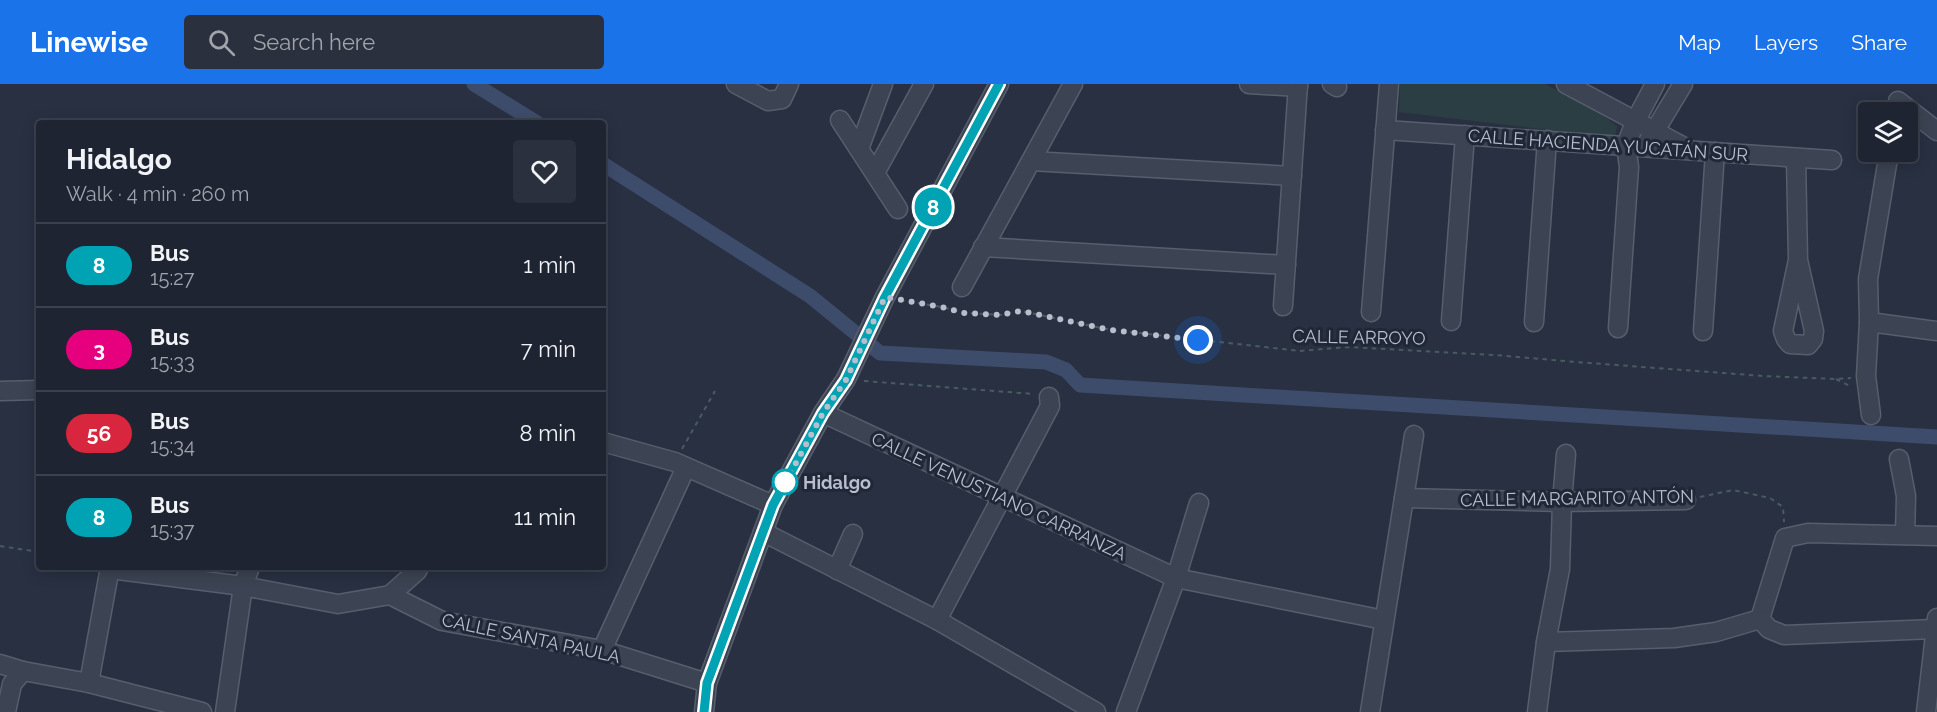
<!DOCTYPE html>
<meta charset="utf-8">
<style>
:root{--surface:#1e2432;--page:#2b303e;--text:#f1f3f6;--muted:#a1a4ac;--line:#3c414d;--accent:#1a73e8}
body{margin:0;font-family:Raleway,sans-serif;background:var(--page);color:var(--text);height:100vh;display:flex;flex-direction:column;font-size:22px;white-space:nowrap}
*{box-sizing:border-box;margin:0}
p{font-size:20px;color:var(--muted)}
.icon{flex:none;width:33px;height:33px;fill:none;stroke:currentColor;stroke-width:2;stroke-linecap:round;stroke-linejoin:round}
.map{position:relative;flex:1;overflow:hidden}
.sheet{position:absolute;left:36px;top:36px;width:570px;height:450px;display:flex;flex-direction:column;background:var(--surface);border-radius:6px;box-shadow:0 3px 15px #0003,0 0 0 2px var(--line)}
.sheet>*{flex:none}
.badge{padding:0 12px;border-radius:20px;font-size:21px;line-height:39px}
.buttons{position:absolute;left:1858px;top:18px;display:grid;gap:12px}
.buttons a{display:grid;place-items:center;width:60px;height:60px;border-radius:6px;background:var(--surface);box-shadow:0 3px 15px #0003,0 0 0 2px var(--line);font-size:30px}
.you{position:absolute;width:30px;height:30px;margin:-15px;border:4px solid #fff;border-radius:50%;background:#1a73e8;box-shadow:0 0 0 9px #1a73e833}
.map>.badge{position:absolute;translate:-50% -50%;box-shadow:0 0 0 3px #fff}
.round{display:grid;place-items:center;flex:none;width:63px;height:63px;border-radius:6px;background:var(--page)}
.overview{display:flex;align-items:center;justify-content:space-between;height:102px;padding:0 30px}
h1{font-size:28px;font-weight:700;line-height:45px}
ul{padding:0;list-style:none}
li{display:flex;align-items:center;gap:18px;height:84px;padding:0 30px;border-top:2px solid var(--line)}
li div{flex:1}
li b{display:block;font-size:22px}
li em{font-style:normal}
li .badge{min-width:66px;font-weight:700;text-align:center}
header{display:flex;align-items:center;gap:36px;box-sizing:border-box;height:84px;padding:0 30px;background:var(--accent);color:#fff}
header strong{font-size:28px}
nav{display:flex;gap:33px;margin-inline-start:auto;font-size:21px}
.search{width:420px;height:54px;background:var(--page);display:flex;align-items:center;gap:15px;box-sizing:border-box;padding:0 21px;border-radius:6px;color:var(--muted);font-size:22px}
.map>svg:first-child{display:block}
.green{fill:#2a3e43}
.lines{fill:none;stroke-linecap:round;stroke-linejoin:round}
.canal{stroke:#3e4c6b;stroke-width:15}
.minor-casing{stroke:#575e6c;stroke-width:21}
.path{stroke:#485b60;stroke-width:2;stroke-dasharray:4.5 4.5;stroke-linecap:butt}
.minor{stroke:#3c4352;stroke-width:18}
.line-casing{stroke:#fff;stroke-width:14}
.line{stroke:#00a3b4;stroke-width:9}
.walk{stroke:#b9becc;stroke-width:6;stroke-dasharray:0 10.8}
.stop-dot{fill:#fff;stroke:#00a3b4;stroke-width:3}
.labels{text-anchor:middle;dominant-baseline:central;stroke-width:6;stroke-linejoin:round;paint-order:stroke}
.street-label{font-size:18px;fill:#b9becc;stroke:#202838}
.stop-label{font-size:18px;font-weight:bold;fill:#b9becc;stroke:#202838;text-anchor:start}
</style>
<header>
<strong>Linewise</strong>
<div class="search"><svg class="icon" aria-label="search" viewBox="0 0 24 24"><circle cx="10" cy="10" r="6"/><path d="M15 15l6 6"/></svg>Search here</div>
<nav><a>Map</a><a>Layers</a><a>Share</a></nav>
</header>
<div class="map">
<svg width="1937" height="628" viewBox="0 0 1937 628">
<rect width="100%" height="100%" fill="#283042"/>
<path class="green" d="M1400,0h145l52,27 20,15 -2,11 -17,-1 -199,-24z"/>
<g class="lines">
<g class="canal">
<path d="M474,0l63,39"/>
<path d="M603,80l207,132 70,57 166,9 20,8 14,15 857,52"/>
</g>
<defs>
<g id="minor">
<path d="M736,0l32,17 14,-2 7,-15"/>
<path d="M1249,0l49,3"/>
<path d="M1332,0l5,3"/>
<path d="M1566,0l120,64"/>
<path d="M1898,17l39,30"/>
<path d="M840,36l58,89"/>
<path d="M1385,46l447,30"/>
<path d="M1648,58l35,-58"/>
<path d="M859,65l24,-65"/>
<path d="M1796,74l2,102 16,71 -1,8 -5,6 -18,-1 -4,-5 -3,-8 15,-71"/>
<path d="M1031,77l261,15"/>
<path d="M875,89l49,-89"/>
<path d="M983,163l303,18"/>
<path d="M962,203l111,-203"/>
<path d="M1283,222l15,-222"/>
<path d="M1371,228l18,-228"/>
<path d="M1451,237l14,-186"/>
<path d="M1534,238l13,-182"/>
<path d="M1869,238l68,9"/>
<path d="M1618,244l11,-161 -3,-21 9,-24 20,-38"/>
<path d="M1703,247l12,-179"/>
<path d="M0,307l39,-1"/>
<path d="M823,329l353,165 208,42"/>
<path d="M1871,331l-5,-39 3,-54 -1,-43 21,-127"/>
<path d="M603,358l72,20 98,43"/>
<path d="M1899,375l7,37 -1,39"/>
<path d="M1404,414l158,4 124,-2"/>
<path d="M763,448l174,88 159,92"/>
<path d="M110,485l133,17 95,18 52,-9 52,26 160,29 105,33"/>
<path d="M837,486l16,-36"/>
<path d="M390,511l27,-24 2,-4"/>
<path d="M1760,535l25,-81 23,-5 129,3"/>
<path d="M1760,535l9,10 15,6 151,-6"/>
<path d="M937,536l113,-214 -1,-9"/>
<path d="M1546,558l128,-4 42,-6 44,-13"/>
<path d="M602,566l84,-183"/>
<path d="M0,580l23,7 66,12 113,29"/>
<path d="M89,599l21,-116"/>
<path d="M6,628l6,-28 11,-13"/>
<path d="M225,628l18,-126 7,-19"/>
<path d="M704,628l3,-29 66,-178 50,-92 23,-34 39,-82 114,-213"/>
<path d="M1126,628l50,-134 23,-75"/>
<path d="M1370,628l44,-277"/>
<path d="M1537,628l9,-70 14,-73 2,-67 4,-48"/>
<path d="M1926,628l11,-94"/>
</g>
</defs>
<use href="#minor" class="minor-casing"/>
<g class="path">
<path d="M900,216l42,7 22,6 36,2 21,-4 90,19 189,21 47,-4 148,8 81,7 187,14 73,3 15,-1"/>
<path d="M1836,295l16,8"/>
<path d="M864,297l170,13"/>
<path d="M682,365l33,-58"/>
<path d="M1700,413l33,-7 37,8 13,9 1,15"/>
<path d="M0,462l39,6"/>
</g>
<use href="#minor" class="minor"/>
</g>
<g class="lines">
<defs>
<path id="line" d="M704,628l3,-29 66,-178 50,-92 23,-33 39,-83 114,-213"/>
</defs>
<use href="#line" class="line-casing"/>
<use href="#line" class="line"/>
<path class="walk" d="M785,398l-2,5 40,-74 23,-33 39,-83 57,10 22,6 36,2 21,-4 90,19 87,10"/>
</g>
<circle class="stop-dot" cx="785" cy="398" r="12"/>
<g class="labels">
<g class="street-label">
<text transform="translate(1608 61) rotate(4)">CALLE HACIENDA YUCATÁN SUR</text>
<text transform="translate(1359 253) rotate(1)">CALLE ARROYO</text>
<text transform="translate(999 412) rotate(25)">CALLE VENUSTIANO CARRANZA</text>
<text transform="translate(1577 414) rotate(-1)">CALLE MARGARITO ANTÓN</text>
<text transform="translate(531 554) rotate(12)">CALLE SANTA PAULA</text>
</g>
<g class="stop-label">
<text x="803" y="398">Hidalgo</text>
</g>
</g>
</svg>
<div class="buttons">
<a><svg class="icon" aria-label="layers" viewBox="0 0 24 24"><path d="M12 4l9 5-9 5-9-5zM3 14l9 5 9-5"/></svg></a>
</div>
<div class="you" style="left:1198px;top:256px"></div>
<b class="badge" style="left:933px;top:123px;background:#00a3b4;color:#fff">8</b>
<section class="sheet">
<div class="overview"><div><h1>Hidalgo</h1><p>Walk · 4 min · 260 m</p></div><a class="round"><svg class="icon" aria-label="heart" viewBox="0 0 24 24"><path d="M12 20l-8-8c-3-5 5-10 8-4 3-6 11-1 8 4z"/></svg></a></div>
<ul>
<li><span class="badge" style="background:#00a3b4;color:#fff">8</span><div><b>Bus</b><p>15:27</p></div><em>1 min</em></li>
<li><span class="badge" style="background:#e6007e;color:#fff">3</span><div><b>Bus</b><p>15:33</p></div><em>7 min</em></li>
<li><span class="badge" style="background:#d7263d;color:#fff">56</span><div><b>Bus</b><p>15:34</p></div><em>8 min</em></li>
<li><span class="badge" style="background:#00a3b4;color:#fff">8</span><div><b>Bus</b><p>15:37</p></div><em>11 min</em></li>
</ul>
</section>
</div>
